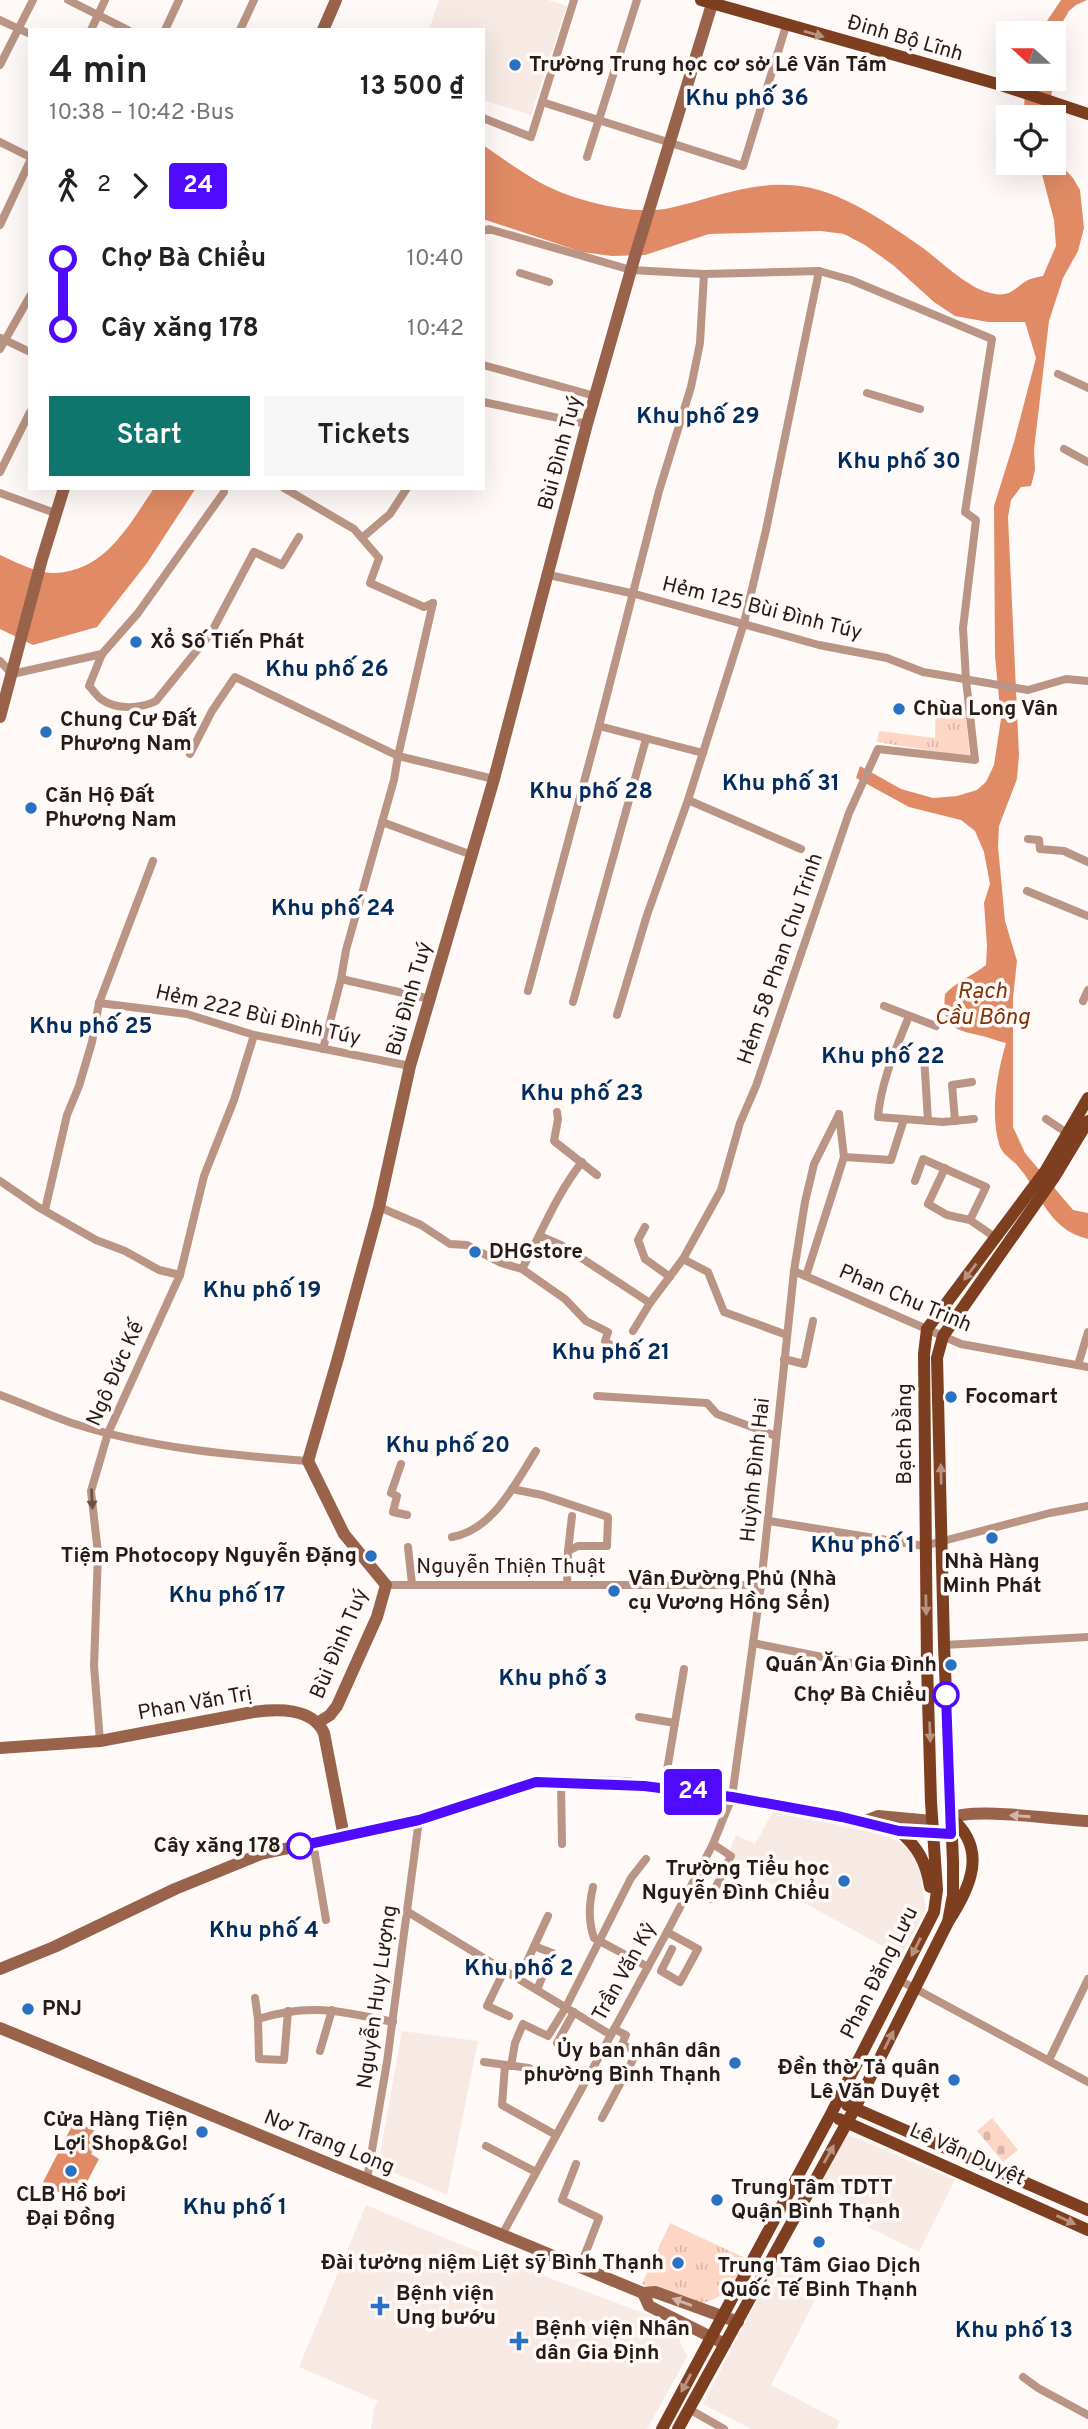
<!DOCTYPE html>
<meta charset="utf-8">
<style>
:root{--surface:#fff;--page:#f6f6f6;--text:#222;--muted:#767676;--accent:#0f766e}
body{margin:0;font-family:Overpass,sans-serif;background:var(--page);color:var(--text);height:100vh;display:flex;flex-direction:column;font-size:26px;white-space:nowrap}
*{box-sizing:border-box;margin:0}
p{font-size:23px;color:var(--muted)}
.icon{flex:none;width:38px;height:38px;fill:none;stroke:currentColor;stroke-width:2;stroke-linecap:round;stroke-linejoin:round}
.map{position:relative;flex:1;overflow:hidden}
.details{position:absolute;left:28px;top:28px;width:457px;height:462px;display:flex;flex-direction:column;background:var(--surface);border-radius:0px;box-shadow:0 7px 28px #0002}
.details>*{flex:none}
.badge{padding:0 14px;border-radius:5px;font-size:24px;line-height:46px}
.needle{width:46px;rotate:291deg}
.buttons{position:absolute;left:996px;top:21px;display:grid;gap:14px}
.buttons a{display:grid;place-items:center;width:70px;height:70px;border-radius:0px;background:var(--surface);box-shadow:0 7px 28px #0002;font-size:35px}
.map>.badge{position:absolute;translate:-50% -50%;box-shadow:0 0 0 4px #fff}
.legs{display:flex;align-items:center;gap:10px;height:77px;padding:0 21px;font-size:23px}
.legs p{margin-inline-start:auto}
.overview{display:flex;align-items:center;justify-content:space-between;height:119px;padding:0 21px}
h1{font-size:38px;font-weight:600;line-height:52px}
.button{display:flex;gap:14px;margin-top:auto;padding:14px 21px}
.button a{flex:1;height:80px;border-radius:0px;background:var(--accent);color:#fff;font-size:28px;font-weight:600;line-height:80px;text-align:center}
.button a+a{background:var(--page);color:var(--text)}
ul{padding:0 21px;list-style:none}
li{display:flex;align-items:center;gap:24px;height:70px;font-size:26px}
li i{display:grid;place-items:center;width:10px;height:100%;margin:0 9px;background:currentColor}
li i::after{content:'';width:18px;height:18px;margin:-9px;border:5px solid;border-radius:50%;background:var(--surface)}
li p{margin-inline-start:auto}
li:first-child i{background:linear-gradient(#0000 50%,currentColor 0)}
li:last-child i{background:linear-gradient(currentColor 50%,#0000 0)}
.map>svg:first-child{display:block}
.built{fill:#f7eae4}
.cemetery{fill:url(#cemetery-stones)}
.park{fill:url(#park-tufts)}
.water{fill:#e08b65}
.lines{fill:none;stroke-linecap:round;stroke-linejoin:round}
.street{stroke:#ba9484;stroke-width:8}
.secondary{stroke:#98624b;stroke-width:12}
.primary{stroke:#7e3e20;stroke-width:12}
.oneway{fill:#b89281}
.oneway2{fill:#685249}
.oneway3{fill:#d1b5aa}
.line-1-casing{stroke:#fff;stroke-width:16}
.line-1{stroke:#4f0aff;stroke-width:10}
.poi-dot{fill:#2a71c1;stroke:#fff9f7;stroke-width:2.5}
.stop-1-dot{fill:#fff;stroke:#4f0aff;stroke-width:3.5}
.labels{text-anchor:middle;dominant-baseline:central;stroke-width:7;stroke-linejoin:round;paint-order:stroke}
.street-label{font-size:21px;fill:#251c19;stroke:#fff9f7}
.poi-label{font-size:21px;font-weight:bold;fill:#251c19;stroke:#fff9f7;text-anchor:start}
.stop-label{font-size:21px;font-weight:bold;fill:#251c19;stroke:#fff9f7;text-anchor:end}
.neighbourhood-label{font-size:23px;font-weight:bold;fill:#002d5e;stroke:#fff9f7}
.water-label{font-size:23px;font-style:italic;fill:#7f3307;stroke:#fff9f7}
</style>
<div class="map">
<svg width="1088" height="2429" viewBox="0 0 1088 2429">
<defs>
<pattern id="cemetery-stones" width="16" height="16" patternUnits="userSpaceOnUse" patternTransform="scale(1.75)"><rect width="16" height="16" fill="#fed6c5"/><path d="M2 7V4a2 2 0 0 1 4 0v3zM10 15v-3a2 2 0 0 1 4 0v3z" fill="#dab7a9"/></pattern>
<pattern id="park-tufts" width="24" height="20" patternUnits="userSpaceOnUse" patternTransform="scale(1.75)"><rect width="24" height="20" fill="#fed6c5"/><path d="M3 7l-1-3M5 7V3M7 7l1-3M15 17l-1-3M17 17v-4M19 17l1-3" fill="none" stroke="#dab7a9"/></pattern>
</defs>
<rect width="100%" height="100%" fill="#fff9f7"/>
<g class="built">
<path d="M439,0h109l19,6 -36,109 -48,-15v-70h-54z"/>
<path d="M773,1812l109,21 19,10 13,12 6,16 6,38 -25,47 -119,-65 -47,-31 -5,-11 6,-14 19,9z"/>
<path d="M402,2031l76,10 -31,154 -69,-29z"/>
<path d="M847,2134l108,46 -36,72 -51,-25 6,-15 -55,-29z"/>
<path d="M366,2205l98,41 190,71 22,15 11,25 -40,72h-276l3,-20 4,-8 -79,-34z"/>
<path d="M775,2265l46,24 -50,96 69,36 -4,8h-85l-48,-25z"/>
</g>
<path class="cemetery" d="M992,2118l26,32 -15,12 -26,-31z"/>
<g class="park">
<path d="M936,698l10,1 1,12 18,-3 5,49 -93,-15 2,-11 56,7z"/>
<path d="M670,2223l77,36c-32,58 -50,50 -105,25z"/>
</g>
<g class="water">
<path d="M1061,0h26l-11,5 -7,6 -10,17 -10,89h-25l1,-38h29v-46h-15z"/>
<path d="M483,145c19,13 38,27 58,38 33,18 92,33 129,25 48,-11 91,-31 141,-20 37,8 81,38 112,60 16,12 30,26 47,36 8,6 25,12 35,10 9,-2 15,-10 23,-14 4,-2 10,-3 15,-4l13,-30 -2,-26 -15,-57h15v-5l19,20 7,12 4,38 -6,23 -15,27 -14,43 -15,129 1,20 -4,16 -10,1 -10,13 -3,17 11,238 -2,24 -18,47 -1,20 7,75 12,40 -4,37v129l12,26 48,57 15,3v26c-42,-10 -47,-48 -72,-75 -7,-7 -14,-10 -17,-20 -9,-32 -2,-70 7,-101 -9,-2 -18,-6 -28,-8 -27,-6 -36,-10 -33,-41 11,-12 27,-18 41,-29l1,-19 -3,-43 6,-19 -6,-32 -9,-21 -14,-11 -52,-13 -53,-29 4,-12 41,23 32,9 24,-2 20,-6 9,-8 8,-17 7,-46 -6,-63 -1,-150 20,-64 22,-84 -11,-36h-37l-33,-6 -21,-14 -41,-37 -28,-20 -21,-11 -23,-3 -112,3 -64,21 -33,1 -30,-4 -99,-33z"/>
<path d="M154,488h42l-49,75 -50,64 -64,18 -33,-16v-74c16,7 38,19 56,18 50,-3 73,-48 98,-85z"/>
<path d="M74,2122l20,8 -3,7 8,3 -8,14 8,5 -22,42 -35,-17z"/>
</g>
<g class="lines">
<g class="street">
<path d="M68,0l60,30"/>
<path d="M0,20l30,14"/>
<path d="M91,30l14,-30"/>
<path d="M165,30l14,-30"/>
<path d="M240,30l14,-30"/>
<path d="M0,65l33,-65"/>
<path d="M542,102l201,64 43,-140"/>
<path d="M483,118l48,19 43,-137"/>
<path d="M0,142l30,15"/>
<path d="M587,157l50,-157"/>
<path d="M0,225l30,-64"/>
<path d="M483,231l6,-2 142,41 73,4 115,-3 32,9 141,59 -27,173 11,8 -13,108 3,52 9,80 -97,-11 -29,64 -93,273 -16,37 -19,67 -38,69"/>
<path d="M520,273l29,9"/>
<path d="M1,338l29,14"/>
<path d="M0,349l30,-53"/>
<path d="M483,365l112,31"/>
<path d="M1058,374l30,14"/>
<path d="M867,393l53,16"/>
<path d="M483,402l104,22"/>
<path d="M1064,449l24,13"/>
<path d="M0,472l30,-60"/>
<path d="M284,488l70,41 25,29 -9,25 54,24 9,-4"/>
<path d="M0,493l55,20"/>
<path d="M363,537l27,-23 17,-26"/>
<path d="M549,575l86,19 184,51 68,13 36,14 105,18 38,-11 22,2"/>
<path d="M102,654l-13,32c4,4 8,10 12,13 15,11 39,10 55,2l55,-68 43,-81 28,13 17,-28"/>
<path d="M0,661l12,13 90,-20 36,-41 86,-121"/>
<path d="M703,753l-104,-27 60,-235 32,-104 9,-44 4,-69"/>
<path d="M190,754l22,-43 23,-34 163,79 96,23"/>
<path d="M688,800l113,49"/>
<path d="M382,822l90,33"/>
<path d="M1028,839l11,1 1,9 24,2 24,11"/>
<path d="M1027,891l61,25"/>
<path d="M341,979l89,20"/>
<path d="M528,991l71,-265"/>
<path d="M1083,1001l5,-11"/>
<path d="M573,1002l73,-263"/>
<path d="M99,1003l88,11 67,21 156,31"/>
<path d="M884,1006l52,20"/>
<path d="M617,1015l30,-100 41,-115 56,-177 22,-93 53,-259"/>
<path d="M323,1049l18,-70 5,-29 48,-170 4,-24 35,-153"/>
<path d="M924,1056l4,65"/>
<path d="M557,1112l1,7 -4,22 43,34"/>
<path d="M904,1119l39,3 31,-3"/>
<path d="M1046,1119l21,14"/>
<path d="M955,1121l-3,-36 20,-3"/>
<path d="M844,1157l47,3 13,-41 -26,-2c3,-36 18,-68 31,-101"/>
<path d="M945,1168l-17,36 19,11 23,5 26,18"/>
<path d="M0,1181l38,26 58,33 29,11 34,19 21,5"/>
<path d="M915,1181l8,-22 63,28 -16,33"/>
<path d="M379,1207l42,18 29,19 17,1 34,18 21,6 43,30 21,22 22,11 -3,9 15,11"/>
<path d="M45,1210l22,-95 12,-29 13,-44 7,-39 54,-142"/>
<path d="M645,1227l-7,13 7,19 25,18"/>
<path d="M540,1236l23,10 87,57 33,-44 25,13 16,40 63,23"/>
<path d="M522,1269c20,-37 34,-74 60,-107"/>
<path d="M794,1271l167,73 127,23"/>
<path d="M806,1276l38,-119 -5,-43"/>
<path d="M633,1331l17,-28"/>
<path d="M784,1359l20,5 9,-43"/>
<path d="M1078,1365l10,-33"/>
<path d="M0,1395c25,9 50,21 75,29 75,24 154,31 233,37"/>
<path d="M597,1396l110,7 10,11 59,22"/>
<path d="M401,1464l-10,29 6,3 -4,16 14,3"/>
<path d="M512,1489l30,6 66,22 -1,29h-29l-10,5 -1,34"/>
<path d="M769,1521l155,25 126,-33 38,-7"/>
<path d="M452,1537c41,-7 63,-53 84,-86"/>
<path d="M408,1547l4,37"/>
<path d="M568,1551l4,-35"/>
<path d="M386,1585h375"/>
<path d="M753,1643l104,21h70"/>
<path d="M944,1645l144,-8"/>
<path d="M639,1717l36,6"/>
<path d="M100,1741l-6,-75 4,-113 -7,-62 17,-58 72,-158 24,-99 30,-76 20,-65"/>
<path d="M561,1782l1,62"/>
<path d="M664,1788l20,-119"/>
<path d="M313,1843l13,77"/>
<path d="M593,1887c-4,18 -5,33 1,51l54,29"/>
<path d="M710,1899l21,-43 -18,-12"/>
<path d="M408,1912l203,123"/>
<path d="M667,1932l31,17 -18,33 -19,-11 11,-22"/>
<path d="M534,1946l18,7 -15,37"/>
<path d="M504,1971l-17,35 22,10"/>
<path d="M519,1979l29,-63"/>
<path d="M899,1980l189,102"/>
<path d="M255,1998l3,21 1,40 25,1 4,-49"/>
<path d="M258,2019c51,-16 84,-8 135,3"/>
<path d="M566,2048l-9,-5 17,-31"/>
<path d="M320,2051l12,-41"/>
<path d="M1049,2060l39,-81"/>
<path d="M484,2062l45,6"/>
<path d="M505,2065l-3,40 54,30"/>
<path d="M511,2066l4,-23 8,-19 25,12 18,-29 65,-129 15,-19"/>
<path d="M602,2118l35,-66 -15,-8 4,-9 -12,-6"/>
<path d="M486,2146l50,26"/>
<path d="M576,2164l-14,36 37,18 -19,49"/>
<path d="M367,2179l20,-117 32,-242"/>
<path d="M502,2235l165,-303 46,-88 19,-47 29,-212 33,-314 11,-69 9,-38 25,-50"/>
<path d="M1023,2377l15,11 50,27"/>
<path d="M689,2409l35,20"/>
</g>
<g class="secondary">
<path d="M323,30l13,-30"/>
<path d="M0,717l42,-158 22,-71"/>
<path d="M319,1722l11,-7 7,-9 40,-89 9,-32 -42,-51 -36,-73 30,-103 41,-151 31,-141 84,-287 93,-355 48,-168 77,-252"/>
<path d="M0,1748l100,-7 153,-29c24,-3 59,-5 71,21l20,104"/>
<path d="M951,1818c24,-11 107,2 137,3"/>
<path d="M865,1821l13,-5 54,5"/>
<path d="M0,1969l54,-22 121,-58 86,-35 158,-34 117,-38 89,1 107,14 133,24 12,6 56,8"/>
<path d="M0,2028l643,265 12,-1 83,30"/>
<path d="M643,2293l6,13 76,38"/>
</g>
<g class="primary">
<path d="M701,0l300,85 87,29"/>
<path d="M899,1831c19,16 27,31 31,56"/>
<path d="M948,1922l5,-27v-33l-9,-217 -7,-287 6,-22 112,-160 33,-55"/>
<path d="M847,2105l241,105"/>
<path d="M839,2119l249,111"/>
<path d="M662,2429l169,-315 103,-202 3,-22 -6,-88 -4,-138 -3,-310 3,-25 119,-159 42,-72"/>
<path d="M678,2429l177,-321 93,-186c23,-35 40,-73 3,-104"/>
</g>
</g>
<defs><path id="oneway-solid" d="M-6-.8H1V-3.2L6.5 0L1 3.2V.8H-6Z" transform="scale(1.75)"/></defs>
<g class="oneway">
<use href="#oneway-solid" transform="translate(814 34) rotate(16)"/>
<use href="#oneway-solid" transform="translate(970 1272) rotate(127)"/>
<use href="#oneway-solid" transform="translate(941 1474) rotate(-91)"/>
<use href="#oneway-solid" transform="translate(926 1605) rotate(89)"/>
<use href="#oneway-solid" transform="translate(930 1732) rotate(88)"/>
<use href="#oneway-solid" transform="translate(916 1947) rotate(117)"/>
<use href="#oneway-solid" transform="translate(889 2040) rotate(-63)"/>
<use href="#oneway-solid" transform="translate(829 2154) rotate(-61)"/>
<use href="#oneway-solid" transform="translate(1066 2220) rotate(25)"/>
<use href="#oneway-solid" transform="translate(686 2383) rotate(118)"/>
</g>
<use class="oneway2" href="#oneway-solid" transform="translate(92 1499) rotate(87)"/>
<g class="oneway3">
<use href="#oneway-solid" transform="translate(1020 1816) rotate(-176)"/>
<use href="#oneway-solid" transform="translate(682 2302) rotate(-160)"/>
</g>
<g class="lines">
<defs>
<path id="line-1" d="M300,1846l119,-26 117,-38 108,4 88,11 110,20 57,14 52,3 -5,-139"/>
</defs>
<use href="#line-1" class="line-1-casing"/>
<use href="#line-1" class="line-1"/>
</g>
<g class="poi-dot">
<circle cx="515" cy="65" r="7"/>
<circle cx="136" cy="642" r="7"/>
<circle cx="899" cy="709" r="7"/>
<circle cx="46" cy="732" r="7"/>
<circle cx="31" cy="808" r="7"/>
<circle cx="475" cy="1252" r="7"/>
<circle cx="951" cy="1397" r="7"/>
<circle cx="992" cy="1538" r="7"/>
<circle cx="371" cy="1556" r="7"/>
<circle cx="614" cy="1591" r="7"/>
<circle cx="951" cy="1665" r="7"/>
<circle cx="844" cy="1881" r="7"/>
<circle cx="28" cy="2009" r="7"/>
<circle cx="735" cy="2063" r="7"/>
<circle cx="954" cy="2080" r="7"/>
<circle cx="202" cy="2132" r="7"/>
<circle cx="71" cy="2171" r="7"/>
<circle cx="717" cy="2200" r="7"/>
<circle cx="819" cy="2242" r="7"/>
<circle cx="678" cy="2263" r="7"/>
<path d="M376.5 2295.5h7v7h7v7h-7v7h-7v-7h-7v-7h7z"/>
<path d="M515.5 2330.5h7v7h7v7h-7v7h-7v-7h-7v-7h7z"/>
</g>
<g class="stop-1-dot">
<circle cx="946" cy="1695" r="12"/>
<circle cx="300" cy="1846" r="12"/>
</g>
<g class="labels">
<g class="street-label">
<text transform="translate(905 39) rotate(16)">Đinh Bộ Lĩnh</text>
<text transform="translate(561 453) rotate(-75)">Bùi Đình Tuý</text>
<text transform="translate(762 609) rotate(14)">Hẻm 125 Bùi Đình Túy</text>
<text transform="translate(781 959) rotate(-71)">Hẻm 58 Phan Chu Trinh</text>
<text transform="translate(410 999) rotate(-74)">Bùi Đình Tuý</text>
<text transform="translate(258 1016) rotate(13)">Hẻm 222 Bùi Đình Túy</text>
<text transform="translate(905 1299) rotate(23)">Phan Chu Trinh</text>
<text transform="translate(116 1374) rotate(-66)">Ngô Đức Kế</text>
<text transform="translate(905 1434) rotate(-90)">Bạch Đằng</text>
<text transform="translate(756 1470) rotate(-84)">Huỳnh Đình Hai</text>
<text x="511" y="1567">Nguyễn Thiện Thuật</text>
<text transform="translate(340 1644) rotate(-67)">Bùi Đình Tuý</text>
<text transform="translate(195 1704) rotate(-10)">Phan Văn Trị</text>
<text transform="translate(625 1972) rotate(-61)">Trần Văn Kỷ</text>
<text transform="translate(880 1973) rotate(-63)">Phan Đăng Lưu</text>
<text transform="translate(378 1997) rotate(-82)">Nguyễn Huy Lượng</text>
<text transform="translate(329 2143) rotate(22)">Nơ Trang Long</text>
<text transform="translate(967 2155) rotate(24)">Lê Văn Duyệt</text>
</g>
<g class="poi-label">
<text x="529" y="65">Trường Trung học cơ sở Lê Văn Tám</text>
<text x="150" y="642">Xổ Số Tiến Phát</text>
<text x="913" y="709">Chùa Long Vân</text>
<text x="60" y="720">Chung Cư Đất<tspan x="60" dy="24">Phương Nam</tspan></text>
<text x="45" y="796">Căn Hộ Đất<tspan x="45" dy="24">Phương Nam</tspan></text>
<text x="489" y="1252">DHGstore</text>
<text x="965" y="1397">Focomart</text>
<text x="357" y="1556" text-anchor="end">Tiệm Photocopy Nguyễn Đặng</text>
<text x="992" y="1562" text-anchor="middle">Nhà Hàng<tspan x="992" dy="24">Minh Phát</tspan></text>
<text x="628" y="1579">Vân Đường Phủ (Nhà<tspan x="628" dy="24">cụ Vương Hồng Sển)</tspan></text>
<text x="937" y="1665" text-anchor="end">Quán Ăn Gia Đình</text>
<text x="830" y="1869" text-anchor="end">Trường Tiểu học<tspan x="830" dy="24">Nguyễn Đình Chiểu</tspan></text>
<text x="42" y="2009">PNJ</text>
<text x="721" y="2051" text-anchor="end">Ủy ban nhân dân<tspan x="721" dy="24">phường Bình Thạnh</tspan></text>
<text x="940" y="2068" text-anchor="end">Đền thờ Tả quân<tspan x="940" dy="24">Lê Văn Duyệt</tspan></text>
<text x="188" y="2120" text-anchor="end">Cửa Hàng Tiện<tspan x="188" dy="24">Lợi Shop&amp;Go!</tspan></text>
<text x="731" y="2188">Trung Tâm TDTT<tspan x="731" dy="24">Quận Bình Thạnh</tspan></text>
<text x="71" y="2195" text-anchor="middle">CLB Hồ bơi<tspan x="71" dy="24">Đại Đồng</tspan></text>
<text x="664" y="2263" text-anchor="end">Đài tưởng niệm Liệt sỹ Bình Thạnh</text>
<text x="819" y="2266" text-anchor="middle">Trung Tâm Giao Dịch<tspan x="819" dy="24">Quốc Tế Binh Thạnh</tspan></text>
<text x="396" y="2294">Bệnh viện<tspan x="396" dy="24">Ung bướu</tspan></text>
<text x="535" y="2329">Bệnh viện Nhân<tspan x="535" dy="24">dân Gia Định</tspan></text>
</g>
<g class="stop-label">
<text x="927" y="1695">Chợ Bà Chiểu</text>
<text x="281" y="1846">Cây xăng 178</text>
</g>
<g class="neighbourhood-label">
<text x="747" y="99">Khu phố 36</text>
<text x="698" y="417">Khu phố 29</text>
<text x="899" y="462">Khu phố 30</text>
<text x="327" y="670">Khu phố 26</text>
<text x="781" y="784">Khu phố 31</text>
<text x="591" y="792">Khu phố 28</text>
<text x="333" y="909">Khu phố 24</text>
<text x="91" y="1027">Khu phố 25</text>
<text x="883" y="1057">Khu phố 22</text>
<text x="582" y="1094">Khu phố 23</text>
<text x="262" y="1291">Khu phố 19</text>
<text x="611" y="1353">Khu phố 21</text>
<text x="448" y="1446">Khu phố 20</text>
<text x="863" y="1546">Khu phố 1</text>
<text x="227" y="1596">Khu phố 17</text>
<text x="553" y="1679">Khu phố 3</text>
<text x="264" y="1931">Khu phố 4</text>
<text x="519" y="1969">Khu phố 2</text>
<text x="235" y="2208">Khu phố 1</text>
<text x="1014" y="2331">Khu phố 13</text>
</g>
<g class="water-label">
<text x="982" y="992">Rạch<tspan x="982" dy="26">Cầu Bông</tspan></text>
</g>
</g>
</svg>
<div class="buttons">
<a><svg class="needle" viewBox="-14 -14 28 28"><path d="M0-13l5 13h-10z" fill="#e53935"/><path d="M0 13l5-13h-10z" fill="#767676"/></svg></a>
<a><svg class="icon" aria-label="locate" viewBox="0 0 24 24"><circle cx="12" cy="12" r="6"/><path d="M12 2v4M12 18v4M2 12h4M18 12h4"/></svg></a>
</div>
<b class="badge" style="left:693px;top:1792px;background:#4f0aff;color:#fff">24</b>
<section class="details">
<div class="overview"><div><h1>4 min</h1><p>10:38 – 10:42 · Bus</p></div><b>13 500 ₫</b></div>
<div class="legs"><svg class="icon" aria-label="walk" viewBox="0 0 24 24"><circle cx="13" cy="4" r="2"/><path d="M13 8l-2 6 4 7M11 14l-3 7M7 12l3-4h3l4 4"/></svg>2<svg class="icon" aria-label="forward" viewBox="0 0 24 24"><path d="M9 5l7 7-7 7"/></svg><b class="badge" style="background:#4f0aff;color:#fff">24</b></div>
<ul>
<li><i style="color:#4f0aff"></i><b>Chợ Bà Chiểu</b><p>10:40</p></li>
<li><i style="color:#4f0aff"></i><b>Cây xăng 178</b><p>10:42</p></li>
</ul>
<div class="button"><a>Start</a><a>Tickets</a></div>
</section>
</div>
